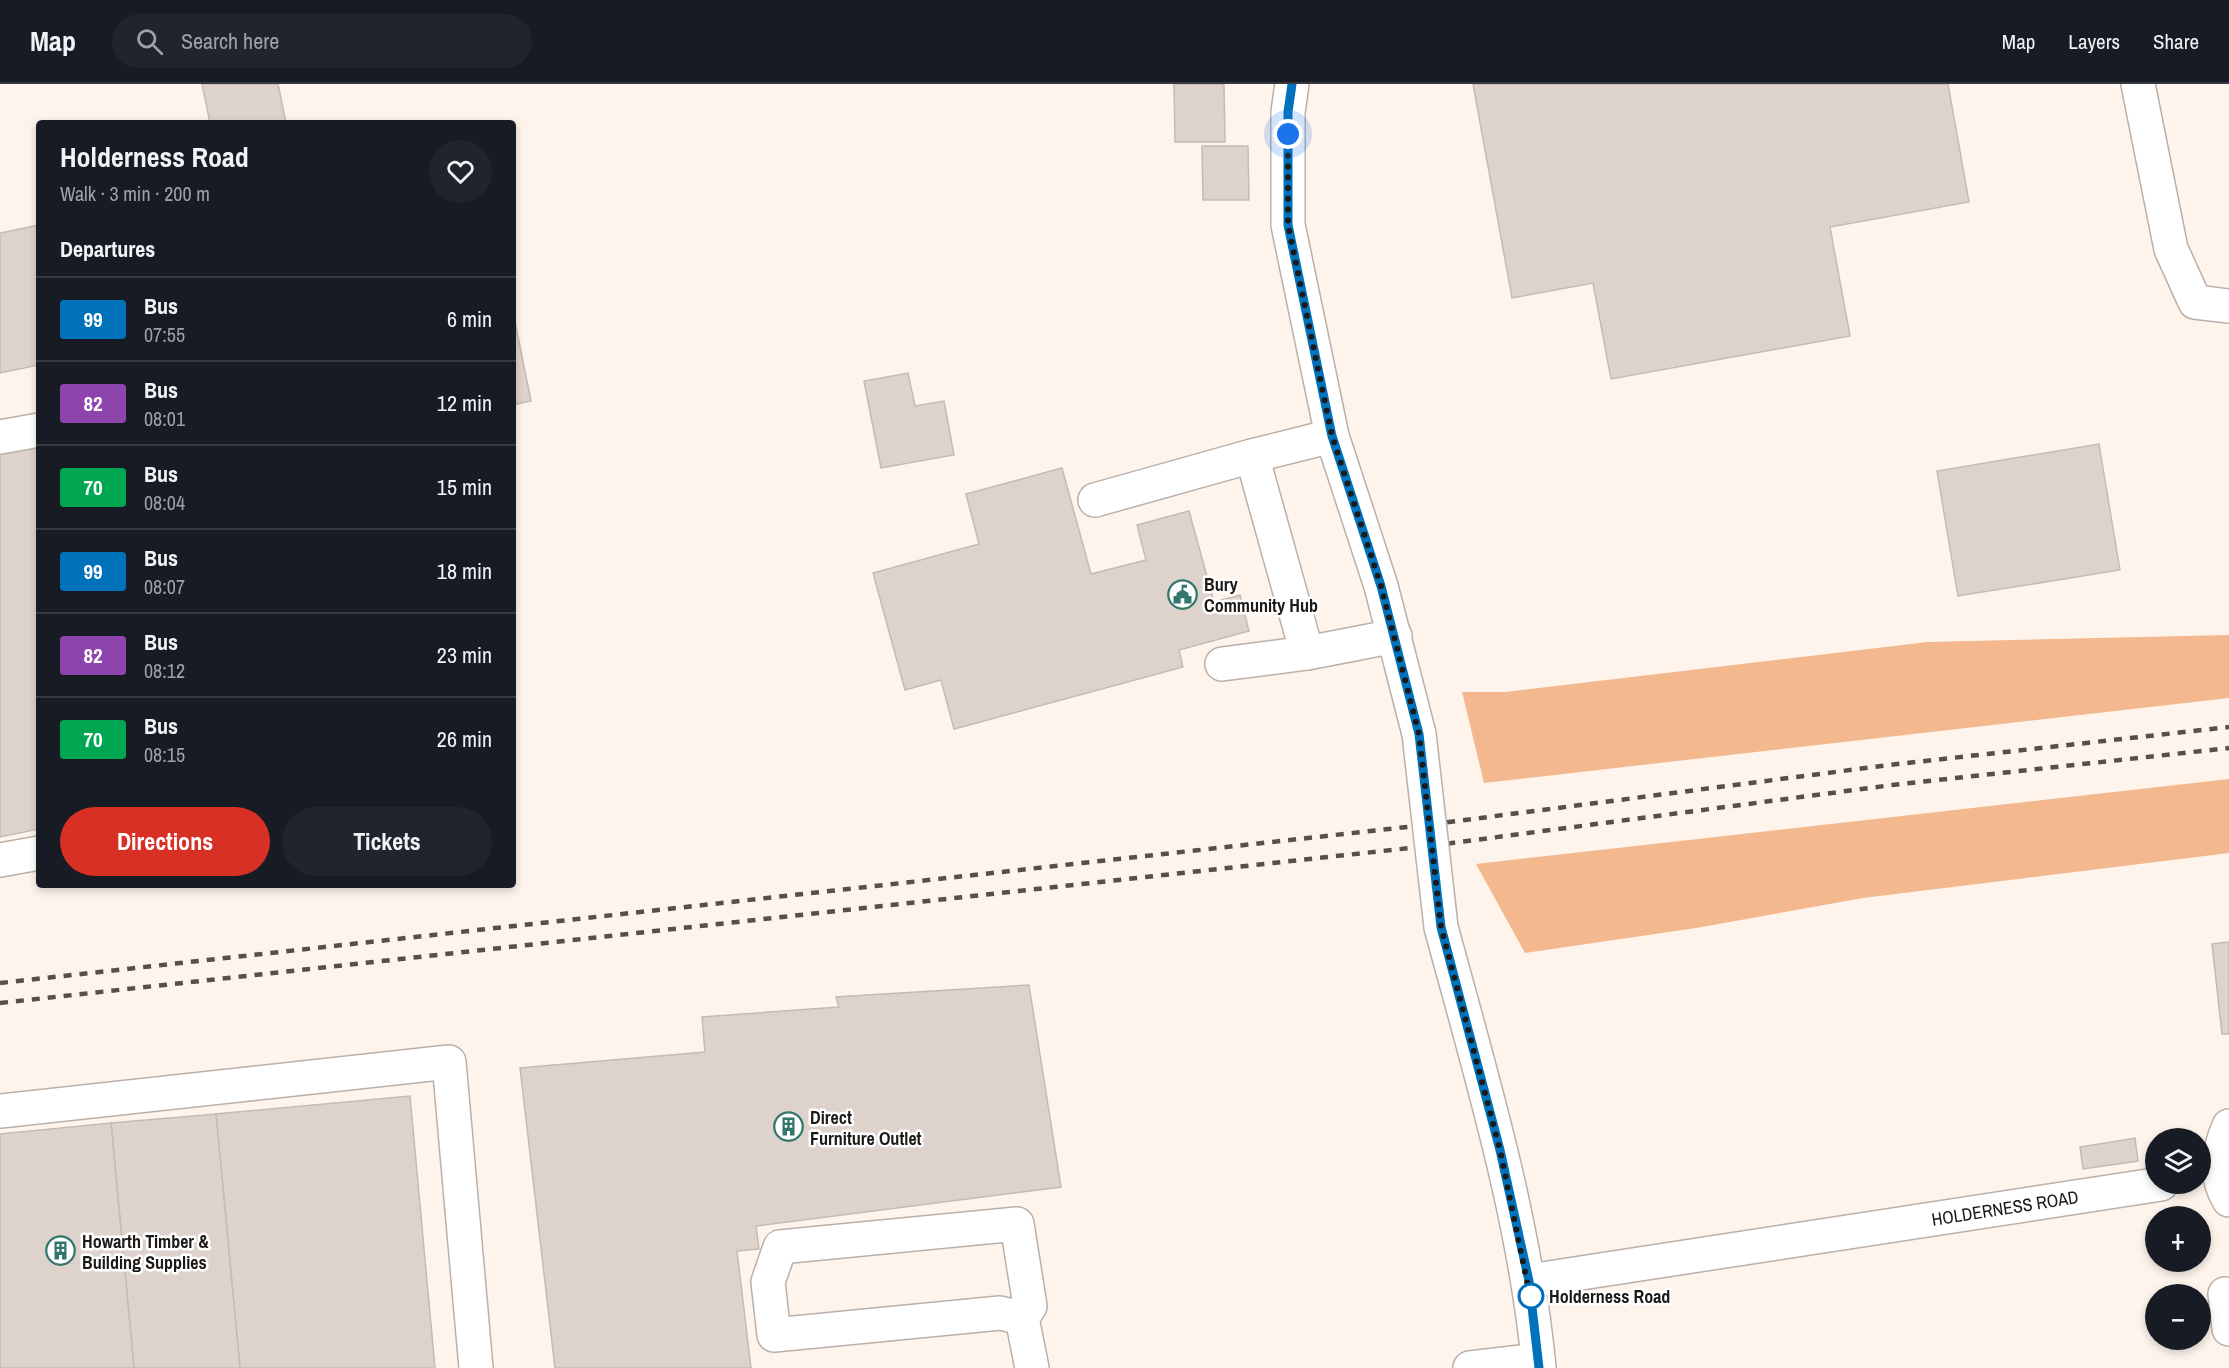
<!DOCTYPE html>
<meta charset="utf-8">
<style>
:root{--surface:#171b24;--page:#20242c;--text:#f1f3f6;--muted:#9ea1a6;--line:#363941;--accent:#d93025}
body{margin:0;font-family:"Archivo Narrow",sans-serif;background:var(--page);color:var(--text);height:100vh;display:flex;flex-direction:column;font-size:22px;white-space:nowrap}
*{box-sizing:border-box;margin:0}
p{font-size:20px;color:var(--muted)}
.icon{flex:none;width:33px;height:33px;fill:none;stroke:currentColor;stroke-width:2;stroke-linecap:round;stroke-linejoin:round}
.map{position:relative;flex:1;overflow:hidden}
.panel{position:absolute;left:36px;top:36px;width:480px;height:768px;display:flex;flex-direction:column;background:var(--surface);border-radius:6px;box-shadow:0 3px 9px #0003}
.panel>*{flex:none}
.badge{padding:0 12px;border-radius:4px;font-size:21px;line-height:39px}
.buttons{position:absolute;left:2145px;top:1044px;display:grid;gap:12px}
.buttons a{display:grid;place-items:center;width:66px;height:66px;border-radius:50%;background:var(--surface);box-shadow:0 3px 9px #0003;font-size:30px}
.you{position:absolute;width:30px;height:30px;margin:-15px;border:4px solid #fff;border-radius:50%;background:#1a73e8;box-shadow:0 0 0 9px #1a73e833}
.map>.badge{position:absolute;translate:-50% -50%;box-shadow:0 0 0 3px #fff}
h2{padding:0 24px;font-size:22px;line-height:54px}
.round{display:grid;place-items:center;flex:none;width:63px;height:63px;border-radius:32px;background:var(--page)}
.head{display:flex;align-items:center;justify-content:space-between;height:102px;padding:0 24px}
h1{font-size:28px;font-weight:800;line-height:45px}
.cta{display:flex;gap:12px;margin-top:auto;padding:12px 24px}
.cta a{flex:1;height:69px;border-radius:36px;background:var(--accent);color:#fff;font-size:24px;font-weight:800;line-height:69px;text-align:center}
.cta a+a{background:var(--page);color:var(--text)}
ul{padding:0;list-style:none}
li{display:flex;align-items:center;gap:18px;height:84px;padding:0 24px;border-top:2px solid var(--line)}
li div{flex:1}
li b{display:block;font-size:22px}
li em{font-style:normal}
li .badge{min-width:66px;font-weight:700;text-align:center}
header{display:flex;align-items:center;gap:36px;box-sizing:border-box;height:84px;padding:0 30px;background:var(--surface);border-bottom:2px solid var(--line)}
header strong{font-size:28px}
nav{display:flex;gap:33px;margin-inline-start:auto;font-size:21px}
.search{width:420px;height:54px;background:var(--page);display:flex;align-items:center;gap:15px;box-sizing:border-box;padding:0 21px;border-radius:33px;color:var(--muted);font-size:22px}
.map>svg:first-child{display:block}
.forest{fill:#f3b88e}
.building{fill:#ded3cc;stroke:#c5bbb4;stroke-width:1.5}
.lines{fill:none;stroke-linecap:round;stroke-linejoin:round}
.minor-casing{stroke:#bab0a9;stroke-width:36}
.minor{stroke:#fff;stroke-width:33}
.rail{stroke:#55504c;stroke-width:4.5;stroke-dasharray:8 8;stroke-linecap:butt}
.minor-bridge-casing{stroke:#bab0a9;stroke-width:36;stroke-linecap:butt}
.minor-bridge{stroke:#fff;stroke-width:33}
.line-casing{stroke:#fff;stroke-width:14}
.line{stroke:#0072bc;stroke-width:9}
.walk{stroke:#1c1916;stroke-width:6;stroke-dasharray:0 10.8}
.stop-dot{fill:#fff;stroke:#0072bc;stroke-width:3}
.labels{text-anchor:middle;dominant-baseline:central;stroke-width:5;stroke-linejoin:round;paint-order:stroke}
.poi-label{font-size:18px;font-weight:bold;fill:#1c1916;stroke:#fff;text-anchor:start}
.street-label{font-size:18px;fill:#1c1916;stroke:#fff}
.stop-label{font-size:18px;font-weight:bold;fill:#1c1916;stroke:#fff;text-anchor:start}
</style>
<header>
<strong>Map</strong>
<div class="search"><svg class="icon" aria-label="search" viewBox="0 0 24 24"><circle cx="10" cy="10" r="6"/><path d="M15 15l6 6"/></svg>Search here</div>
<nav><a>Map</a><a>Layers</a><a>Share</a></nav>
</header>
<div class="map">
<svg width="2229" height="1284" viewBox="0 0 2229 1284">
<rect width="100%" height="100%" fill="#fef4ec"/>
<g class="forest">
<path d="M2229,551v63l-745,85 -22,-91h43l423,-50z"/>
<path d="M2229,695v74l-366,45 -167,30 -171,25 -49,-89z"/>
</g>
<g class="building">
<path d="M202,0h76l8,39h-76z"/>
<path d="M1174,0h50l1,58h-50z"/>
<path d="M1473,0h475l21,118 -139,25 20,109 -239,43 -18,-96 -81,15z"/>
<path d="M1202,62h46l1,54h-46z"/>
<path d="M39,141v140l-39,8v-140z"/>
<path d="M513,228l18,89 -18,4z"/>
<path d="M908,289l7,33 29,-5 10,54 -73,13 -17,-87z"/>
<path d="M2099,360l21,126 -162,26 -21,-125z"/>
<path d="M39,362v383l-39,8v-383z"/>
<path d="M1062,384l29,106 55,-14 -9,-35 52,-14 25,91 26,-7 9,36 -70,19 4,17 -229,62 -13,-49 -36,10 -32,-117 106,-29 -13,-50z"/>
<path d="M2229,858v92h-7l-10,-90z"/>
<path d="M1029,901l32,202 -305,39 3,23 -22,2 14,117h-196l-35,-300 185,-16 -3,-35 137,-10 -3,-10z"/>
<path d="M410,1012l25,272h-195l-24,-254z"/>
<path d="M216,1030l24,254h-106l-23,-245z"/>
<path d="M111,1039l23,245h-134v-234z"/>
<path d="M2135,1054l3,23 -55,8 -3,-22z"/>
</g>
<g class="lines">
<defs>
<g id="minor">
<path d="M1292,0l-4,28v113l44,211 49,150 38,148"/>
<path d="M2138,0l33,165 24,53 34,4"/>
<path d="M1332,352l-80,20 55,197 88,-17"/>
<path d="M0,353l39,-7"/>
<path d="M1095,416l157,-44"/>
<path d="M1222,580l85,-11"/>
<path d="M0,776l39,-7"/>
<path d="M1441,843c39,145 84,291 98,441"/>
<path d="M0,1027l449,-49 27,306"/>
<path d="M2229,1042c-11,25 -15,50 0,74"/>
<path d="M1529,1197l632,-97"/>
<path d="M2225,1210l4,35"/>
<path d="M1022,1234l-22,-5 -226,22 -6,-53 12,-35 237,-23 13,82 -8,12 10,50"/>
<path d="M1470,1284l68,-8"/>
</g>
</defs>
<use href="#minor" class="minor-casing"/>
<use href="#minor" class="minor"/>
<g class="rail">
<path d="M0,899l1434,-159 455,-59 340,-38"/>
<path d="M0,919l1437,-158 455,-60 337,-37"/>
</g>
<defs>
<path id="minor-bridge" d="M1419,650l22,193"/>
</defs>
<use href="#minor-bridge" class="minor-bridge-casing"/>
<use href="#minor-bridge" class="minor-bridge"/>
</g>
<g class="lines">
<defs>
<path id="line" d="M1292,0l-4,28v113l44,211 49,150 38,148 22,193 59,223 29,131 10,87"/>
</defs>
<use href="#line" class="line-casing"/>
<use href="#line" class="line"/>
<path class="walk" d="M1288,50v91l44,211 49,150 38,148 22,193 59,223 31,151v-5"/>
</g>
<defs>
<symbol id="civic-ring" viewBox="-11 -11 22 22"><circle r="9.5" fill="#fff" stroke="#32776b" stroke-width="1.5"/><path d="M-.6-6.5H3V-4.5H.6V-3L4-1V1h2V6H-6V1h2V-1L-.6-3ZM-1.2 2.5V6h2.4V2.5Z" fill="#32776b"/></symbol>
<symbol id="building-ring" viewBox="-11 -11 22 22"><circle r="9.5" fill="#fff" stroke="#32776b" stroke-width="1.5"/><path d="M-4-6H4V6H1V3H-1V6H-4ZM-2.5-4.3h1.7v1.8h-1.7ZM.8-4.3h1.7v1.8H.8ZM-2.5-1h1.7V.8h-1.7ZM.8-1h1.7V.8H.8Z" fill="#32776b"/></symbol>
</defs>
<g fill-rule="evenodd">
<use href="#civic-ring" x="1166" y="494" width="33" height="33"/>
<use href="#building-ring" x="772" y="1026" width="33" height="33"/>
<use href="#building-ring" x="44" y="1150" width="33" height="33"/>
</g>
<circle class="stop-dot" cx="1531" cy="1212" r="12"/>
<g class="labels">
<g class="poi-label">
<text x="1204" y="500">Bury<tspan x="1204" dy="21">Community Hub</tspan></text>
<text x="810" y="1033">Direct<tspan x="810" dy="21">Furniture Outlet</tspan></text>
<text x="82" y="1157">Howarth Timber &amp;<tspan x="82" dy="21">Building Supplies</tspan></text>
</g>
<g class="street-label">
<text transform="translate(2005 1124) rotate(-9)">HOLDERNESS ROAD</text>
</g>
<g class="stop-label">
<text x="1549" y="1212">Holderness Road</text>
</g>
</g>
</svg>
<div class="buttons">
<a><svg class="icon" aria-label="layers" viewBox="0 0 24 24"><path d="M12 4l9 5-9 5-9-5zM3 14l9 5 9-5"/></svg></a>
<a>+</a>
<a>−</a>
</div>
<div class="you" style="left:1288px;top:50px"></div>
<section class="panel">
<div class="head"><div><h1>Holderness Road</h1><p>Walk · 3 min · 200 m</p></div><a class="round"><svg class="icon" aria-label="heart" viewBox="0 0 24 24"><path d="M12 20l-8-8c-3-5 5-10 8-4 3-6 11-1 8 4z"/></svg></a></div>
<h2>Departures</h2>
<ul>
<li><span class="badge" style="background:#0072bc;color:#fff">99</span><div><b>Bus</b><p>07:55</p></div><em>6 min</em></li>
<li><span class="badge" style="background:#8e44ad;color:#fff">82</span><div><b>Bus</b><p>08:01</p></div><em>12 min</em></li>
<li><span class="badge" style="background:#00a651;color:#fff">70</span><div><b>Bus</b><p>08:04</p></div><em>15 min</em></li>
<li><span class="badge" style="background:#0072bc;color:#fff">99</span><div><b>Bus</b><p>08:07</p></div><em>18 min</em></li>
<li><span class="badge" style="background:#8e44ad;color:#fff">82</span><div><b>Bus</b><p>08:12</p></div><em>23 min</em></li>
<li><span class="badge" style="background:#00a651;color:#fff">70</span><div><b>Bus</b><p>08:15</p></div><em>26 min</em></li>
</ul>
<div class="cta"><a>Directions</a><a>Tickets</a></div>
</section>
</div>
